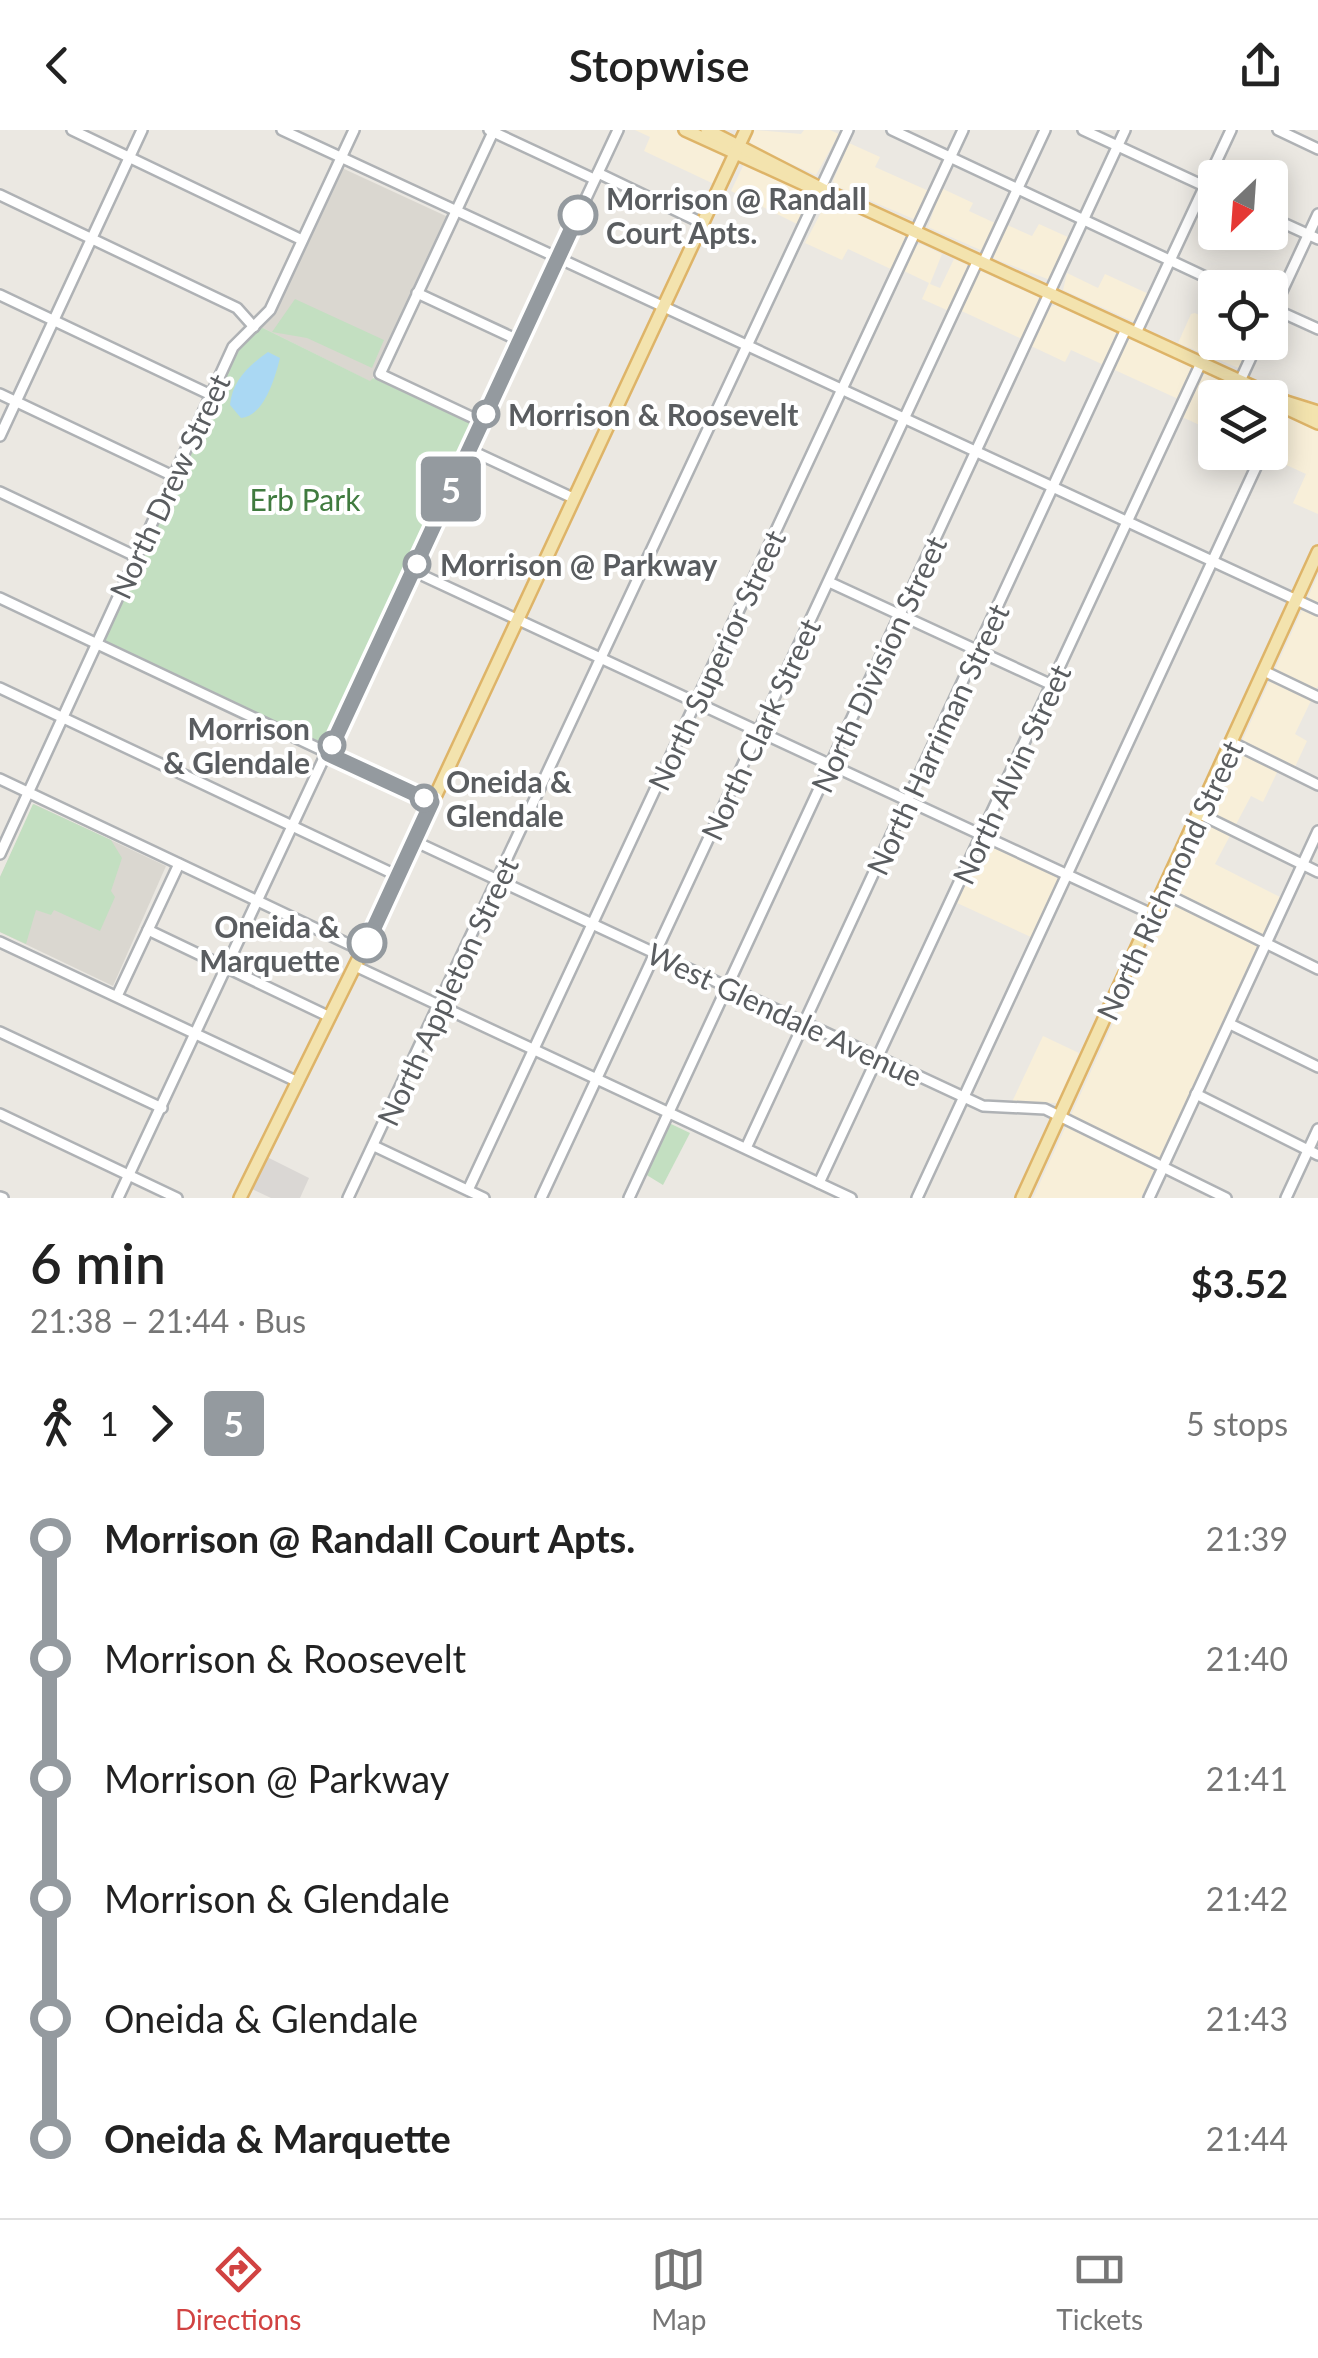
<!DOCTYPE html>
<meta charset="utf-8">
<style>
:root{--surface:#fff;--page:#f6f6f6;--text:#222;--muted:#767676;--line:#e0e0e0;--accent:#d14342}
body{margin:0;font-family:Lato,sans-serif;background:var(--page);color:var(--text);height:100vh;display:flex;flex-direction:column;font-size:38px;white-space:nowrap}
*{box-sizing:border-box;margin:0}
p{font-size:32px;color:var(--muted)}
.icon{flex:none;width:55px;height:55px;fill:none;stroke:currentColor;stroke-width:2;stroke-linecap:round;stroke-linejoin:round}
.map{position:relative;height:1068px;overflow:hidden}
.drawer{display:flex;flex-direction:column;background:var(--surface);flex:1}
.drawer>*{flex:none}
.badge{padding:0 20px;border-radius:8px;font-size:35px;line-height:65px}
.needle{width:65px;rotate:205deg}
.fabs{position:absolute;left:1198px;top:30px;display:grid;gap:20px}
.fabs a{display:grid;place-items:center;width:90px;height:90px;border-radius:10px;background:var(--surface);box-shadow:0 5px 25px #0003;font-size:50px}
.map>.badge{position:absolute;translate:-50% -50%;box-shadow:0 0 0 5px #fff}
.legs{display:flex;align-items:center;gap:15px;height:110px;padding:0 30px;font-size:32px}
.legs p{margin-inline-start:auto}
.overview{display:flex;align-items:center;justify-content:space-between;height:170px;padding:0 30px}
h1{font-size:55px;font-weight:600;line-height:75px}
ul{padding:0 30px;list-style:none}
li{display:flex;align-items:center;gap:35px;height:120px;font-size:38px}
li i{display:grid;place-items:center;width:15px;height:100%;margin:0 12px;background:currentColor}
li i::after{content:'';width:25px;height:25px;margin:-12px;border:8px solid;border-radius:50%;background:var(--surface)}
li p{margin-inline-start:auto}
li:first-child i{background:linear-gradient(#0000 50%,currentColor 0)}
li:last-child i{background:linear-gradient(currentColor 50%,#0000 0)}
header{display:flex;justify-content:space-between;align-items:center;height:130px;padding:0 30px;background:var(--surface);font-size:45px;font-weight:600}
.tab-bar{display:flex;justify-content:space-around;align-items:center;height:140px;border-top:2px solid var(--line);background:var(--surface);font-size:28px;color:var(--muted)}
.tab-bar a{display:grid;justify-items:center;gap:5px}
.tab-bar .on{color:var(--accent)}
.map>svg:first-child{display:block}
.commercial{fill:#f8efd9}
.industrial{fill:#dad7d4}
.education{fill:#dad7d0}
.green{fill:#c3dfc1}
.water{fill:#aad8f3}
.lines{fill:none;stroke-linecap:round;stroke-linejoin:round}
.minor-casing{stroke:#afb2b5;stroke-width:14}
.major-casing{stroke:#deb468;stroke-width:16}
.minor{stroke:#fff;stroke-width:9}
.major{stroke:#f3e3ae;stroke-width:11}
.line-1-casing{stroke:#fff;stroke-width:22}
.line-1{stroke:#949a9f;stroke-width:15}
.stop-1-dot{fill:#fff;stroke:#949a9f;stroke-width:5}
.labels{text-anchor:middle;dominant-baseline:central;stroke-width:8;stroke-linejoin:round;paint-order:stroke}
.stop-label{font-size:30px;font-weight:bold;fill:#5a5d60;stroke:#fff;text-anchor:start}
.street-label{font-size:30px;fill:#5a5d60;stroke:#fff}
.park-label{font-size:30px;fill:#407b3f;stroke:#fff}
</style>
<header><svg class="icon" aria-label="back" viewBox="0 0 24 24"><path d="M15 5l-7 7 7 7"/></svg>Stopwise<svg class="icon" aria-label="share" viewBox="0 0 24 24"><path d="M12 15V3M7 8l5-5 5 5M5 13v7h14v-7"/></svg></header>
<div class="map">
<svg width="1318" height="1068" viewBox="0 0 1318 1068">
<rect width="100%" height="100%" fill="#ebe8e2"/>
<g class="commercial">
<path d="M635,0h40l50,25 -11,29 -70,-33 6,-14z"/>
<path d="M755,0l46,4 3,-4h26l9,4 -23,41 -63,-28 -3,-6z"/>
<path d="M849,13l31,14 -5,10 56,25 -15,28 -80,-34 -3,-5z"/>
<path d="M744,34l65,29 3,4 -11,29 -70,-35z"/>
<path d="M941,58l32,15 -4,8 28,13 -12,28 -57,-25z"/>
<path d="M827,71l79,35 -11,35 -47,-22 -6,11 -37,-17z"/>
<path d="M1005,94l27,12 7,-12 31,14 -20,42 -55,-21 -4,-5z"/>
<path d="M921,114l21,10 -12,30 10,4 14,-29 84,38 2,5 -16,38 -71,-33 -4,4 -27,-12 7,-16 -25,-12 12,-26z"/>
<path d="M1067,143l31,15 7,-14 46,21 -16,27 -72,-32z"/>
<path d="M1055,175l86,37 117,55 -43,1v34l-33,-15 5,-14 -116,-53 -6,12 -34,-16 18,-38z"/>
<path d="M1195,183l20,10v19l37,1 -11,26 -63,-26 13,-29z"/>
<path d="M1270,273l48,23v88l-25,-11 13,-29 -46,-21 10,-1z"/>
<path d="M1318,445v111l-23,48 12,7 -12,26 -13,-5 -19,40 -12,-6 -36,68 65,33 -22,53 -117,248h-108z"/>
<path d="M984,713l76,35 -27,60 -76,-35z"/>
<path d="M1043,906l36,17 -22,50 -45,-1z"/>
</g>
<path class="industrial" d="M267,1027l42,21 -9,20h-29l-19,-9z"/>
<g class="education">
<path d="M342,38l106,49 -77,165 -110,-55 13,-13z"/>
<path d="M34,674l132,62 -53,120 -113,-54v-55z"/>
</g>
<g class="green">
<path d="M295,169l89,41 -12,28 -65,-30 -35,-6z"/>
<path d="M261,197l109,54 3,-3 103,47 -150,320 -222,-104 133,-292z"/>
<path d="M33,674l78,36 11,18 -11,33 4,6 -15,34 -46,-21 -3,5 -15,-5 -10,34 -26,-12v-55z"/>
<path d="M669,993l21,10 -27,52 -18,-11z"/>
</g>
<path class="water" d="M268,222l12,6c-5,20 -16,58 -39,60l-11,-13c2,-24 19,-40 38,-53z"/>
<g class="lines">
<defs>
<g id="minor">
<path d="M72,0l230,110"/>
<path d="M282,0l1036,480"/>
<path d="M489,0l105,49"/>
<path d="M892,0l337,158"/>
<path d="M1083,0l132,61"/>
<path d="M1278,0l40,19"/>
<path d="M598,43l104,50"/>
<path d="M0,65l237,113 17,19"/>
<path d="M1270,87l48,22"/>
<path d="M983,133l62,-133"/>
<path d="M417,163l103,48"/>
<path d="M0,165l211,100"/>
<path d="M1272,178l46,21"/>
<path d="M1270,187l48,-103"/>
<path d="M1136,203l95,-203"/>
<path d="M1240,251l18,-39"/>
<path d="M0,264l173,82"/>
<path d="M482,292l-102,-48 114,-244"/>
<path d="M0,306l142,-306"/>
<path d="M1270,307l16,-35"/>
<path d="M470,320l103,48"/>
<path d="M0,362l135,64"/>
<path d="M413,441l741,344"/>
<path d="M829,452l223,103"/>
<path d="M0,468l432,204"/>
<path d="M1266,542l52,25"/>
<path d="M0,558l398,188"/>
<path d="M1233,613l85,42"/>
<path d="M0,649l363,172"/>
<path d="M1200,684l118,58"/>
<path d="M414,711l569,265 62,3 114,56"/>
<path d="M0,724l233,-507 37,-37 84,-180"/>
<path d="M1164,763l154,76"/>
<path d="M148,800l182,87"/>
<path d="M0,812l298,140"/>
<path d="M355,836l496,232"/>
<path d="M117,866l62,-132"/>
<path d="M1230,894l88,43"/>
<path d="M0,902l162,76"/>
<path d="M1196,964l122,61"/>
<path d="M0,984l177,84"/>
<path d="M374,1016l110,52"/>
<path d="M746,1018l380,-819"/>
<path d="M1165,1032l153,-331"/>
<path d="M1167,1039l59,29"/>
<path d="M819,1053l382,-820"/>
<path d="M468,1060l495,-1060"/>
<path d="M0,1067l3,1"/>
<path d="M118,1068l500,-1068"/>
<path d="M348,1068l500,-1068"/>
<path d="M541,1068l437,-938"/>
<path d="M629,1068l496,-1068"/>
<path d="M917,1068l346,-746"/>
<path d="M1149,1068l13,-28"/>
<path d="M1286,1068l32,-69"/>
</g>
<g id="major">
<path d="M685,0l123,56"/>
<path d="M707,0l115,59 464,213 32,10"/>
<path d="M1286,272l4,8 28,13"/>
<path d="M240,1068l137,-277 369,-791"/>
<path d="M1022,1068l296,-646"/>
</g>
</defs>
<use href="#minor" class="minor-casing"/>
<use href="#major" class="major-casing"/>
<use href="#minor" class="minor"/>
<use href="#major" class="major"/>
</g>
<g class="lines">
<defs>
<path id="line-1" d="M367,813l65,-141 -104,-48 250,-539"/>
</defs>
<use href="#line-1" class="line-1-casing"/>
<use href="#line-1" class="line-1"/>
</g>
<g class="stop-1-dot">
<circle cx="578" cy="85" r="18"/>
<circle cx="486" cy="284" r="12"/>
<circle cx="417" cy="434" r="12"/>
<circle cx="332" cy="615" r="12"/>
<circle cx="424" cy="668" r="12"/>
<circle cx="367" cy="813" r="18"/>
</g>
<g class="labels">
<g class="stop-label">
<text x="606" y="68">Morrison @ Randall<tspan x="606" dy="34">Court Apts.</tspan></text>
<text x="508" y="284">Morrison &amp; Roosevelt</text>
<text x="440" y="434">Morrison @ Parkway</text>
<text x="310" y="598" text-anchor="end">Morrison<tspan x="310" dy="34">&amp; Glendale</tspan></text>
<text x="446" y="651">Oneida &amp;<tspan x="446" dy="34">Glendale</tspan></text>
<text x="340" y="796" text-anchor="end">Oneida &amp;<tspan x="340" dy="34">Marquette</tspan></text>
</g>
<g class="street-label">
<text transform="translate(169 356) rotate(-65)">North Drew Street</text>
<text transform="translate(716 530) rotate(-65)">North Superior Street</text>
<text transform="translate(878 534) rotate(-65)">North Division Street</text>
<text transform="translate(760 599) rotate(-65)">North Clark Street</text>
<text transform="translate(937 609) rotate(-65)">North Harriman Street</text>
<text transform="translate(1011 644) rotate(-65)">North Alvin Street</text>
<text transform="translate(1169 750) rotate(-65)">North Richmond Street</text>
<text transform="translate(447 861) rotate(-65)">North Appleton Street</text>
<text transform="translate(785 884) rotate(25)">West Glendale Avenue</text>
</g>
<g class="park-label">
<text x="305" y="369">Erb Park</text>
</g>
</g>
</svg>
<div class="fabs">
<a><svg class="needle" viewBox="-14 -14 28 28"><path d="M0-13l5 13h-10z" fill="#e53935"/><path d="M0 13l5-13h-10z" fill="#767676"/></svg></a>
<a><svg class="icon" aria-label="locate" viewBox="0 0 24 24"><circle cx="12" cy="12" r="6"/><path d="M12 2v4M12 18v4M2 12h4M18 12h4"/></svg></a>
<a><svg class="icon" aria-label="layers" viewBox="0 0 24 24"><path d="M12 4l9 5-9 5-9-5zM3 14l9 5 9-5"/></svg></a>
</div>
<b class="badge" style="left:451px;top:359px;background:#949a9f;color:#fff">5</b>
</div>
<section class="drawer">
<div class="overview"><div><h1>6 min</h1><p>21:38 – 21:44 · Bus</p></div><b>$3.52</b></div>
<div class="legs"><svg class="icon" aria-label="walk" viewBox="0 0 24 24"><circle cx="13" cy="4" r="2"/><path d="M13 8l-2 6 4 7M11 14l-3 7M7 12l3-4h3l4 4"/></svg>1<svg class="icon" aria-label="forward" viewBox="0 0 24 24"><path d="M9 5l7 7-7 7"/></svg><b class="badge" style="background:#949a9f;color:#fff">5</b><p>5 stops</p></div>
<ul>
<li><i style="color:#949a9f"></i><b>Morrison @ Randall Court Apts.</b><p>21:39</p></li>
<li><i style="color:#949a9f"></i><span>Morrison &amp; Roosevelt</span><p>21:40</p></li>
<li><i style="color:#949a9f"></i><span>Morrison @ Parkway</span><p>21:41</p></li>
<li><i style="color:#949a9f"></i><span>Morrison &amp; Glendale</span><p>21:42</p></li>
<li><i style="color:#949a9f"></i><span>Oneida &amp; Glendale</span><p>21:43</p></li>
<li><i style="color:#949a9f"></i><b>Oneida &amp; Marquette</b><p>21:44</p></li>
</ul>
</section>
<nav class="tab-bar">
<a class="on"><svg class="icon" aria-label="directions" viewBox="0 0 24 24"><path d="M12 3l9 9-9 9-9-9zM9 14v-3h6M13 9l2 2-2 2"/></svg>Directions</a>
<a><svg class="icon" aria-label="map" viewBox="0 0 24 24"><path d="M3 6l6-2 6 2 6-2v14l-6 2-6-2-6 2zM9 4v14M15 6v14"/></svg>Map</a>
<a><svg class="icon" aria-label="tickets" viewBox="0 0 24 24"><path d="M3 7h18v10H3zM15 7v10"/></svg>Tickets</a>
</nav>
